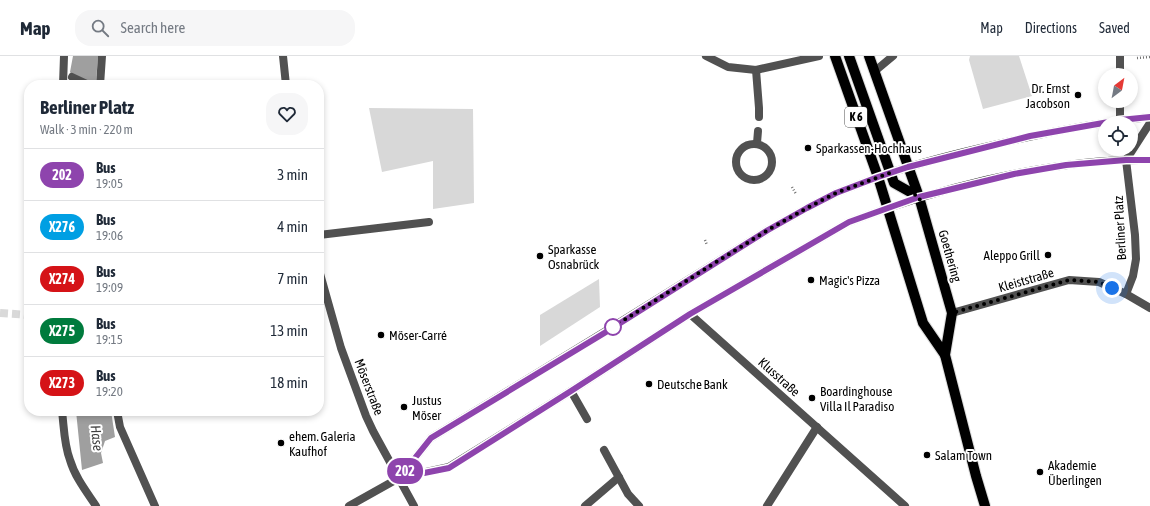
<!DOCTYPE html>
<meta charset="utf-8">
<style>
:root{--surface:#fff;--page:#f6f6f7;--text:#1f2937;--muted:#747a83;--line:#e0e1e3}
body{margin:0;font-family:"Asap Condensed",sans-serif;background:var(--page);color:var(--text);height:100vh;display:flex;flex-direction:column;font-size:15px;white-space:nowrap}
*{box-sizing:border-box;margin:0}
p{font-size:13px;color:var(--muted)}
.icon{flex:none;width:22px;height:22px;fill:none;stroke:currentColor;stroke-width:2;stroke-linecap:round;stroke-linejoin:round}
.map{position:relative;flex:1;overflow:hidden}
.details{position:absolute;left:24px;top:24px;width:300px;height:336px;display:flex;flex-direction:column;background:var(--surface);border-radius:16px;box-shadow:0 2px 6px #0003}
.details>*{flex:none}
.badge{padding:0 8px;border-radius:13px;font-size:14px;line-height:26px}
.needle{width:26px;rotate:32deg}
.controls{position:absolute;left:1098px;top:12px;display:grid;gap:8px}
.controls a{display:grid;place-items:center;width:40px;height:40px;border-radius:50%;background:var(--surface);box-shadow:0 2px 6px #0003;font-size:20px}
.you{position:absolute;width:20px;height:20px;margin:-10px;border:3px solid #fff;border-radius:50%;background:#1a73e8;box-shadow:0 0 0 6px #1a73e833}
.map>.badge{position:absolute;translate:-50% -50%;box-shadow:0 0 0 2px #fff}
.round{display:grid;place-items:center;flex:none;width:42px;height:42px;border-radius:16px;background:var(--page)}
.head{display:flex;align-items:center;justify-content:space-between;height:68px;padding:0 16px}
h1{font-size:19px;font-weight:700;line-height:30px}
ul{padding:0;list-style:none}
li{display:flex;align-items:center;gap:12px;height:52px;padding:0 16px;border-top:1px solid var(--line)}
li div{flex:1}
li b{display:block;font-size:15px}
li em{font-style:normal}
li .badge{min-width:44px;font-weight:700;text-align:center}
header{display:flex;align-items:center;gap:24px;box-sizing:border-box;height:56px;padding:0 20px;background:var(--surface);border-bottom:1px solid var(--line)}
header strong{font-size:19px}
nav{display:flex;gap:22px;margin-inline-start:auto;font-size:14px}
.search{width:280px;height:36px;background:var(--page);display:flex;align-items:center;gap:10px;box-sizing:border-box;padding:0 14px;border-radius:16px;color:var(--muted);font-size:15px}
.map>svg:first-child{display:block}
.green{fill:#d8d8d8}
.water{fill:#9f9f9f}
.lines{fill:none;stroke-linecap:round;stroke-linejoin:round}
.pedestrian-tunnel{stroke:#d9d9d9;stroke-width:8;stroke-dasharray:8 4;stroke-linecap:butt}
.primary-casing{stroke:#dbdbdb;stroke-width:12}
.path{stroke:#737373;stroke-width:2.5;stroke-dasharray:1 2;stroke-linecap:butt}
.service{stroke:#515151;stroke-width:8}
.pedestrian{stroke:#515151;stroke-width:8}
.minor{stroke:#515151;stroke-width:8}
.tertiary{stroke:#515151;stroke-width:8}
.secondary{stroke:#1e1e1e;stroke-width:8}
.primary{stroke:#000;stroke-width:10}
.line-casing{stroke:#fff;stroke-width:9}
.line{stroke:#8e44ad;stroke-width:6}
.walk{stroke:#000;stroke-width:4;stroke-dasharray:0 7.2}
.poi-dot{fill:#000;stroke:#fff;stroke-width:1.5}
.stop-dot{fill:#fff;stroke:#8e44ad;stroke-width:2}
.labels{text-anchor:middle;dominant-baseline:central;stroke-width:4;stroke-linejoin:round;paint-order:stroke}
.shield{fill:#fff;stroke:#4c4c4c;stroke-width:1}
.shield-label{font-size:12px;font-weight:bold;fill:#000}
.poi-label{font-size:13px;fill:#000;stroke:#fff;text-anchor:start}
.street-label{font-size:13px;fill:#000;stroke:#fff}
.water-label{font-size:14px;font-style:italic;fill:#404040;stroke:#fff}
</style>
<header>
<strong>Map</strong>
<div class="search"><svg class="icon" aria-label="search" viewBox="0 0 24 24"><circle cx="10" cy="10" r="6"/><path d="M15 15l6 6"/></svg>Search here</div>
<nav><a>Map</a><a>Directions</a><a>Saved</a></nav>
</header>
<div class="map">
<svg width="1150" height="450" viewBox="0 0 1150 450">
<rect width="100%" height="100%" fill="#fff"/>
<g class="green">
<path d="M970,0h49l13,40 -49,13 -14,-49z"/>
<path d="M369,52l104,1 1,94 -41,6v-48l-51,11z"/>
<path d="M599,223l1,28 -60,39v-31z"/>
</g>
<g class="water">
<path d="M73,0h25l-2,26 -3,3h-25v-3l3,-3 1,-4 -2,-3z"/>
<path d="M76,355h35l4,26 -10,4 -4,12 2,10 -21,7z"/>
</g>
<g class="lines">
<path class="pedestrian-tunnel" d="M0,257l29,2"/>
<defs>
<g id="primary">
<path d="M835,0l43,121 45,146 22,32"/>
<path d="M849,0l45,127 25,14"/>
<path d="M869,0l50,141 33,116 -7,42 31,121 9,30"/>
</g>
</defs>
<use href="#primary" class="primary-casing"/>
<g class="path">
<path d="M1137,2l13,-1"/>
<path d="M792,131l4,7"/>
<path d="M705,184l2,5"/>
</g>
<g class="service">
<path d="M756,14l3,38v9"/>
<path d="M757,87l1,-12"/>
<circle cx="754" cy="106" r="18"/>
<path d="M319,179l110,-13"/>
<path d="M571,335l16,28"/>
<path d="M604,394l24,44 11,12"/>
<path d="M585,450l34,-29"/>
<path d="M767,450l50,-79"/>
</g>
<g class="pedestrian">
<path d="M72,21l17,8"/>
<path d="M63,29l1,-29"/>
<path d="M100,29l2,-29"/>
</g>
<g class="minor">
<path d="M283,0l3,29"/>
<path d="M706,0l22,11 28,3 63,-14"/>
<path d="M1120,0v19"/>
<path d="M875,15l18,-15"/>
<path d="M1120,45v19"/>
<path d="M319,214l22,78 25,68 7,15 41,75"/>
<path d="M1126,238l7,-18 3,-17 -1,-24 -9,-75 24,-37"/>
<path d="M952,257l117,-33 30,2 27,12 24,14"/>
<path d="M690,258l215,192"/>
<path d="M62,355c2,16 2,34 8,49 5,17 16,31 26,46"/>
<path d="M117,355l3,16 35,79"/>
</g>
<g class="tertiary">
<path d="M399,422l32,-40 175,-107 162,-101 39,-22 29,-15 42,-16"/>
<path d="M349,450l50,-28 50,-11 122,-76 119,-77 159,-92 39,-14"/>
</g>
<g class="secondary">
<path d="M878,121c34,-12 69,-21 103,-29 56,-14 112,-25 169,-31"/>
<path d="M888,152c80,-27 177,-50 262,-48"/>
</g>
<use href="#primary" class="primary"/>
</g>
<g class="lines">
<defs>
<path id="line" d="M1150,61l-30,3 -90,16 -122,31 -30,10 -42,16 -29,15 -39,22 -162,102 -175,106 -32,40 50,-10 122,-77 119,-77 159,-92 39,-14 31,-11 95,-23 52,-9 60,-5h24"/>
</defs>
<use href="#line" class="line-casing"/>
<use href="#line" class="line"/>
<path class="walk" d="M613,271l105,-66 50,-31 39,-22 29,-15 54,-20 4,10 25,14 33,116 117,-33 30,2 13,6"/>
</g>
<g class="poi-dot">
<circle cx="1078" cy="39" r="4"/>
<circle cx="808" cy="92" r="4"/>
<circle cx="1048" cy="199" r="4"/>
<circle cx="540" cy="200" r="4"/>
<circle cx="811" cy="224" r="4"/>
<circle cx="381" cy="279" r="4"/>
<circle cx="649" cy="328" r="4"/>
<circle cx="812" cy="342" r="4"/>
<circle cx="404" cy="351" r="4"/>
<circle cx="281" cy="387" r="4"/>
<circle cx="927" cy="399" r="4"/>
<circle cx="1040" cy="416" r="4"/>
</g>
<circle class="stop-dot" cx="613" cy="271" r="8"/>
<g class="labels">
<rect class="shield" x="845" y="51" width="22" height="20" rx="3"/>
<g class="shield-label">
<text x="856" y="61">K 6</text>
</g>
<g class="poi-label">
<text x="1070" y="32" text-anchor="end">Dr. Ernst<tspan x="1070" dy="15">Jacobson</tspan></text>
<text x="816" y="92">Sparkassen-Hochhaus</text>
<text x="548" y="193">Sparkasse<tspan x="548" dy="15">Osnabrück</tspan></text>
<text x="1040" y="199" text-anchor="end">Aleppo Grill</text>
<text x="819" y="224">Magic's Pizza</text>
<text x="389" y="279">Möser-Carré</text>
<text x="657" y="328">Deutsche Bank</text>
<text x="820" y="335">Boardinghouse<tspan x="820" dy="15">Villa Il Paradiso</tspan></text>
<text x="412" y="344">Justus<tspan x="412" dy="15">Möser</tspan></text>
<text x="289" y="380">ehem. Galeria<tspan x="289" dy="15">Kaufhof</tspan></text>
<text x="935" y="399">Salam Town</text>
<text x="1048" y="409">Akademie<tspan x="1048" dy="15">Überlingen</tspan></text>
</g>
<g class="street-label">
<text transform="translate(1120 172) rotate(-93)">Berliner Platz</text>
<text transform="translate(950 200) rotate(74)">Goethering</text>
<text transform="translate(1026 224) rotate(-16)">Kleiststraße</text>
<text transform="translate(779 321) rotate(42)">Klusstraße</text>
<text transform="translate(369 331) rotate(69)">Möserstraße</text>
</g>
<g class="water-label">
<text transform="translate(97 382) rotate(83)">Hase</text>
</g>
</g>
</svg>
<div class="controls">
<a><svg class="needle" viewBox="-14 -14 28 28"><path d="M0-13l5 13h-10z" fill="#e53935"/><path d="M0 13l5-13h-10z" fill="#747a83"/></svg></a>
<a><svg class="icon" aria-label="locate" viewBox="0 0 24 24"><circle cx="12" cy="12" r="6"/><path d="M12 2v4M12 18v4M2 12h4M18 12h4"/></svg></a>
</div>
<div class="you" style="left:1112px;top:232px"></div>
<b class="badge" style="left:405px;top:415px;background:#8e44ad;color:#fff">202</b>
<section class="details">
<div class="head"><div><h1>Berliner Platz</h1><p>Walk · 3 min · 220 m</p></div><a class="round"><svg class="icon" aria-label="heart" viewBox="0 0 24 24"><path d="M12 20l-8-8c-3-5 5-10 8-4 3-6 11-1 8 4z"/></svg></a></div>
<ul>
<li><span class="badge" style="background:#8e44ad;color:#fff">202</span><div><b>Bus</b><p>19:05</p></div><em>3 min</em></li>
<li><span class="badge" style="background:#009fe3;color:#fff">X276</span><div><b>Bus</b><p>19:06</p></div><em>4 min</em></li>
<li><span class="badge" style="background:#d51317;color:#fff">X274</span><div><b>Bus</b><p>19:09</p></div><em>7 min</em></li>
<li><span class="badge" style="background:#007b3d;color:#fff">X275</span><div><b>Bus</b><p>19:15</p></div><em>13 min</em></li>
<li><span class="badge" style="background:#d51317;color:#fff">X273</span><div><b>Bus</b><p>19:20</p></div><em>18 min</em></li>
</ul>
</section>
</div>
